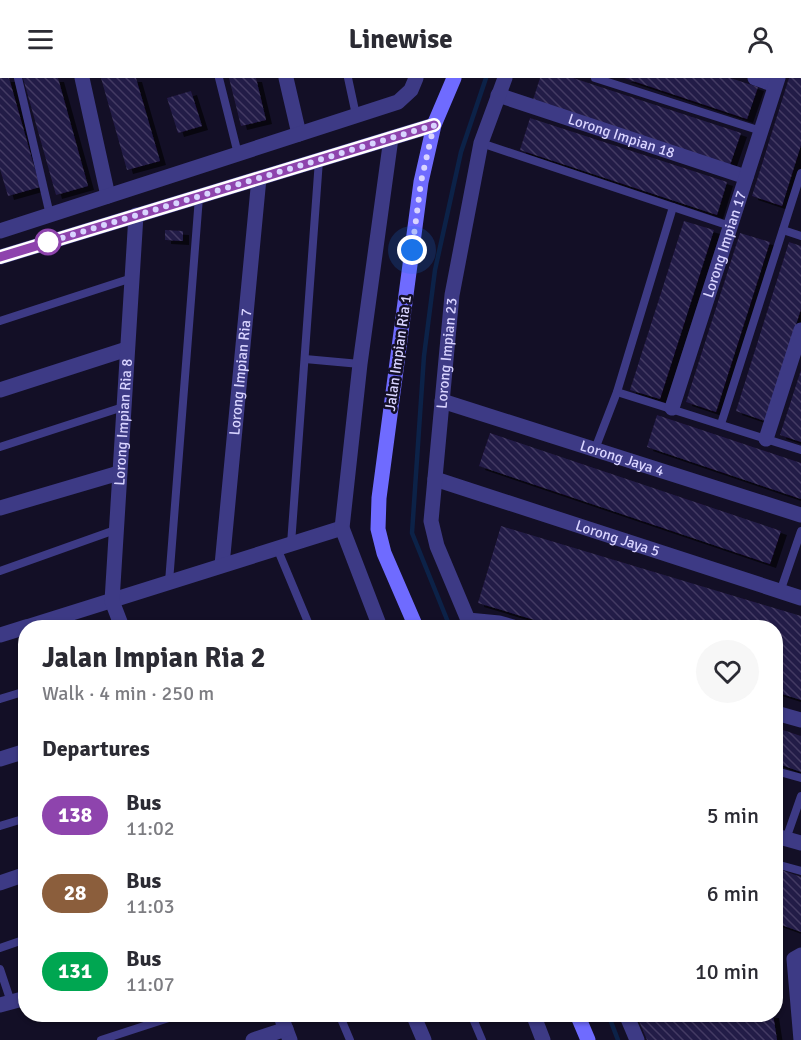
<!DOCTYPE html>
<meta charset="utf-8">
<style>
:root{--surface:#fff;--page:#f7f7f7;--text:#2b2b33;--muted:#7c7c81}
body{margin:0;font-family:Signika,sans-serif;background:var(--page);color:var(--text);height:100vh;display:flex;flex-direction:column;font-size:22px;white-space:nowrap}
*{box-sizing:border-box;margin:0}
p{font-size:20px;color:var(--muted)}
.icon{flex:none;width:33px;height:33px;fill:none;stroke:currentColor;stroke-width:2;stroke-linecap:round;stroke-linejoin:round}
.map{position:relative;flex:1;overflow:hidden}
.drawer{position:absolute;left:18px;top:542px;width:765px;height:402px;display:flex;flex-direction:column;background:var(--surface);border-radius:24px;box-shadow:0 2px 4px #0004}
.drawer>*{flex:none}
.badge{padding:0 12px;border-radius:20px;font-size:21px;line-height:39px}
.you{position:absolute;width:30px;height:30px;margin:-15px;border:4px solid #fff;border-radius:50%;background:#1a73e8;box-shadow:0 0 0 9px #1a73e833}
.map>.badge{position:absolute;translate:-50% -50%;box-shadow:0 0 0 3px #fff}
h2{padding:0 24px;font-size:22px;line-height:54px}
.round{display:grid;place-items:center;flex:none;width:63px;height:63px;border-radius:32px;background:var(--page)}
.head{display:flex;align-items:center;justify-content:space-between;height:102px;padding:0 24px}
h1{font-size:28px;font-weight:700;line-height:45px}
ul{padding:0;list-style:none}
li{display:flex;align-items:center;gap:18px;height:78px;padding:0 24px}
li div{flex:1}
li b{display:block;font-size:22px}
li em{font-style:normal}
li .badge{min-width:66px;font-weight:700;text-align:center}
header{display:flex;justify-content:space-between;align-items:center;height:78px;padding:0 24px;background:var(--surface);font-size:27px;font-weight:700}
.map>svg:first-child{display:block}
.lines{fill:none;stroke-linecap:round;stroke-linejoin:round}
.stream{stroke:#0c2248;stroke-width:4.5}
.building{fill:url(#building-back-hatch);filter:url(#shadow)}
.lane{stroke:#3d3a85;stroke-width:8}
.street{stroke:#3d3a85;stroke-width:15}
.secondary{stroke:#6f6bff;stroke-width:15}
.line-casing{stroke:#fff;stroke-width:14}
.line{stroke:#8e44ad;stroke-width:9}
.walk{stroke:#d9d4ff;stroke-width:6;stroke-dasharray:0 10.8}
.stop-dot{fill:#fff;stroke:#8e44ad;stroke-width:3}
.labels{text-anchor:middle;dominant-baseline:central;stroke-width:5;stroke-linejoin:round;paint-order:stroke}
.street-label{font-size:15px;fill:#d9d4ff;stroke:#130f26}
</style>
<header><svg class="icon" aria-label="menu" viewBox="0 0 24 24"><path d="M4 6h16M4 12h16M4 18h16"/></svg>Linewise<svg class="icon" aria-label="person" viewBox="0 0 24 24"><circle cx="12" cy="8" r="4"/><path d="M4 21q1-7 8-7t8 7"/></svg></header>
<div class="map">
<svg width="801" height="962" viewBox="0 0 801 962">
<defs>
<pattern id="building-back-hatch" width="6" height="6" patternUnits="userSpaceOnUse" patternTransform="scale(1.5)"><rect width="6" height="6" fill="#241b47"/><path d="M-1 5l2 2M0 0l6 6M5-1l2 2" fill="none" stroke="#433b63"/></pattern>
<filter id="shadow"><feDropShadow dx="6" dy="4" stdDeviation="0" flood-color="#0009"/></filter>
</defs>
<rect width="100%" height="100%" fill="#130f26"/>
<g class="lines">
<g class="stream">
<path d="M450,549l-38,-94 12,-177 11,-86 26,-118 25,-74"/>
<path d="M608,936l10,26"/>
</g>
</g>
<g class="building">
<path d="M0,0h9l31,109 -32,9 -8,-27z"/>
<path d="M23,0h35l30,108 -32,9z"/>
<path d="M101,0h35l24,83 -33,9z"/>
<path d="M229,0h27l10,42 -25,6z"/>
<path d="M540,0h33l168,55 -11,32 -197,-65z"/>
<path d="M624,0h106l28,9 -11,32z"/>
<path d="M789,0h12v67l-19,61 -30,-10z"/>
<path d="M191,13l11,35 -24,7 -11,-35z"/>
<path d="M530,40l197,64 -10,33 -197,-65z"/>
<path d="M684,143l30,9 -54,169 -30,-9z"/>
<path d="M165,152l18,1v10l-18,-1z"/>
<path d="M740,155l30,9 -54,170 -30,-10z"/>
<path d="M789,164l12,4v63l-36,112 -29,-10z"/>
<path d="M801,292v72l-21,-7z"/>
<path d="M657,337l144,48v36l-154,-52z"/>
<path d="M490,355l291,98 -11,33 -291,-98z"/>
<path d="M501,448l300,90v84l-25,-8v-65h-218l-80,-24z"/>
<path d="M783,652l18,6v36l-25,-9v-11z"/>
<path d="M776,790l25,9v55l-25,-9z"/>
<path d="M636,936h137l4,26h-130z"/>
</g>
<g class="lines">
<g class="lane">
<path d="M18,0l32,137"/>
<path d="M219,0l19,76"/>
<path d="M348,0l8,37"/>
<path d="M595,0l166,53"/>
<path d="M481,65l249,83"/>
<path d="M783,152l18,6"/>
<path d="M0,243l132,-43"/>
<path d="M305,281l55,5"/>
<path d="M617,314l184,58"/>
<path d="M721,346l80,-251"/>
<path d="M0,369l123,-40"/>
<path d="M595,371l22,-57 56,-185"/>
<path d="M291,466l28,-384"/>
<path d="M277,470l33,79"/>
<path d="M0,493l115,-41"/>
<path d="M169,504l30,-385"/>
<path d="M780,514l21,-61"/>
<path d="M0,621l26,-8"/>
<path d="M776,693l25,7"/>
<path d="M0,748l26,-8"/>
<path d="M786,761l15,-43"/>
<path d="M776,786l25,7"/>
<path d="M0,870l26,-9"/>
<path d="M0,891l11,33"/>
<path d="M339,936l11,26"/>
<path d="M471,936l11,26"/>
<path d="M101,962l80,-26"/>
</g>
<g class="street">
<path d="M82,0l26,118"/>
<path d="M286,0l13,56"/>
<path d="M755,0l20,7"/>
<path id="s1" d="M498,17l248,82"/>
<path d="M0,153l398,-129 13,-12 5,-12"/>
<path d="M0,179l434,-132"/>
<path d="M0,312l127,-41"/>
<path id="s2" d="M442,323l359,114"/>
<path id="s3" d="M672,330l106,-330"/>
<path d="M766,361l35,-109"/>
<path id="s4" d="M435,401l366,119"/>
<path d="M0,430l119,-35"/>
<path id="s5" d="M222,487l37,-387"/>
<path d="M468,542l31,3 14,4"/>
<path d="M27,549l315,-99"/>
<path id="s6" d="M122,549l-10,-26 24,-386"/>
<path d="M380,549l-38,-99 18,-164 31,-226"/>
<path id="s7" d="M471,549l-34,-81 -6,-25 21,-226 29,-152 24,-65"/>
<path d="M0,557l26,-8"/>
<path d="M776,635l25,7"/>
<path d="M0,681l26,-8"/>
<path d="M776,758l25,7"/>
<path d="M0,805l26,-9"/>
<path d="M0,927l26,-7"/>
<path d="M280,936l10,26"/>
<path d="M413,936l11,26"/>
<path d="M533,936l10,26"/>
<path d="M626,936l11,26"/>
<path d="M253,962l33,-11"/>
<path d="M801,962l-7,-81 7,-4"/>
</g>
<g class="secondary">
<path d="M416,549l-32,-74 -6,-24 1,-31 42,-316 13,-57 20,-47"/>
<path d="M577,936l11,26"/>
</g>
</g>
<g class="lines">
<defs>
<path id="line" d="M0,179l434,-132"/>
</defs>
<use href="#line" class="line-casing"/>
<use href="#line" class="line"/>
<path class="walk" d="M48,164l-3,1 389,-118 -13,57 -9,68"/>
</g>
<circle class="stop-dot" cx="48" cy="164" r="12"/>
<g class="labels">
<g class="street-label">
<text stroke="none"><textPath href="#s1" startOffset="130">Lorong Impian 18</textPath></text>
<text stroke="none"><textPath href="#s3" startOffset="172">Lorong Impian 17</textPath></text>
<text transform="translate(398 275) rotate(-82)">Jalan Impian Ria 1</text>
<text stroke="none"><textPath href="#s7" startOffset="282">Lorong Impian 23</textPath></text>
<text stroke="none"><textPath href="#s5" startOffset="194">Lorong Impian Ria 7</textPath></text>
<text stroke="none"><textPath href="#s6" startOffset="207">Lorong Impian Ria 8</textPath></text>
<text stroke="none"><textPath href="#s2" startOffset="189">Lorong Jaya 4</textPath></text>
<text stroke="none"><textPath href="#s4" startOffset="192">Lorong Jaya 5</textPath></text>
</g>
</g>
</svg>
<div class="you" style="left:412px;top:172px"></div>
<section class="drawer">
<div class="head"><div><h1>Jalan Impian Ria 2</h1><p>Walk · 4 min · 250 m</p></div><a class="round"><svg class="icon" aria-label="heart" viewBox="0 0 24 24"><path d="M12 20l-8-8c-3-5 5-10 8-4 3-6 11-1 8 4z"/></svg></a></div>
<h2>Departures</h2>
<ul>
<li><span class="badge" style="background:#8e44ad;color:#fff">138</span><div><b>Bus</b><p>11:02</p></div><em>5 min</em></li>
<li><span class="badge" style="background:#8b5e3c;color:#fff">28</span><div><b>Bus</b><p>11:03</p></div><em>6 min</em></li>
<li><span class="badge" style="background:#00a651;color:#fff">131</span><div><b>Bus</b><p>11:07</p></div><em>10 min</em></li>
</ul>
</section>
</div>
